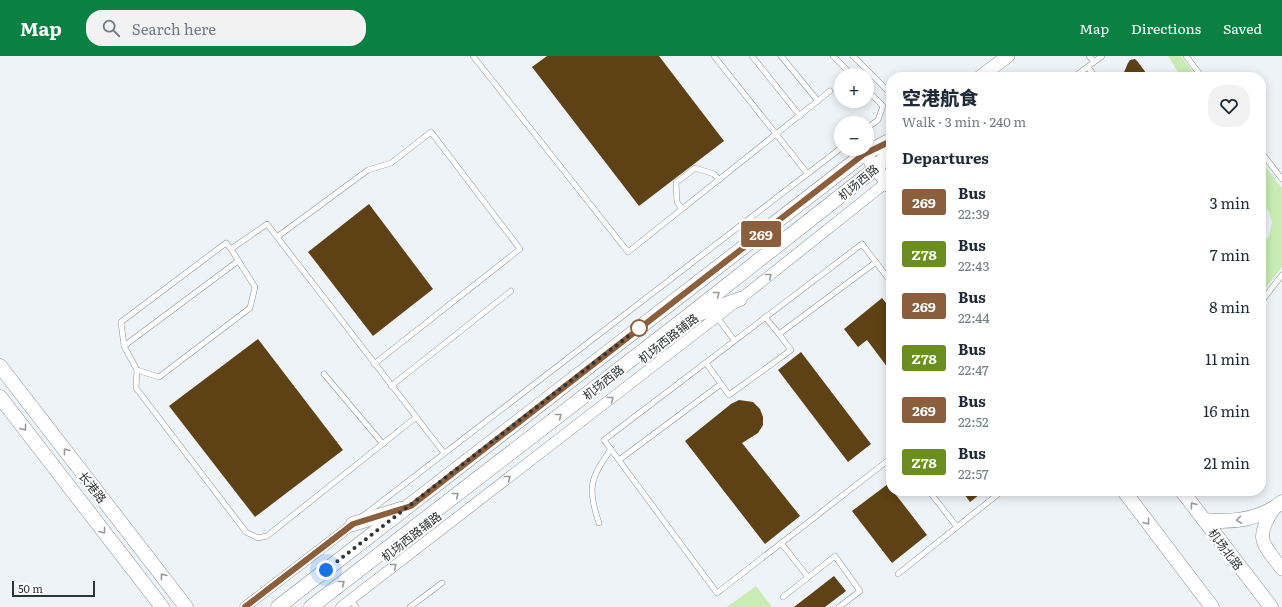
<!DOCTYPE html>
<meta charset="utf-8">
<style>
:root{--surface:#fff;--page:#f2f2f3;--text:#1f2937;--muted:#747a83;--accent:#0b8043}
body{margin:0;font-family:Literata,"Noto Sans SC",serif;background:var(--page);color:var(--text);height:100vh;display:flex;flex-direction:column;font-size:15px;white-space:nowrap}
*{box-sizing:border-box;margin:0}
p{font-size:13px;color:var(--muted)}
.icon{flex:none;width:22px;height:22px;fill:none;stroke:currentColor;stroke-width:2;stroke-linecap:round;stroke-linejoin:round}
.map{position:relative;flex:1;overflow:hidden}
.details{position:absolute;left:886px;top:16px;width:380px;height:424px;display:flex;flex-direction:column;background:var(--surface);border-radius:16px;box-shadow:0 2px 10px #0003}
.details>*{flex:none}
.badge{padding:0 8px;border-radius:3px;font-size:14px;line-height:26px}
.fabs{position:absolute;left:834px;top:12px;display:grid;gap:8px}
.fabs a{display:grid;place-items:center;width:40px;height:40px;border-radius:50%;background:var(--surface);box-shadow:0 2px 10px #0003;font-size:20px}
.scale{position:absolute;left:12px;bottom:10px;width:83px;box-sizing:border-box;padding-left:4px;border:2px solid #313334;border-top:0;font-size:11px;line-height:14px;white-space:nowrap;color:#313334;-webkit-text-stroke:3px #fff;paint-order:stroke}
.you{position:absolute;width:20px;height:20px;margin:-10px;border:3px solid #fff;border-radius:50%;background:#1a73e8;box-shadow:0 0 0 6px #1a73e833}
.map>.badge{position:absolute;translate:-50% -50%;box-shadow:0 0 0 2px #fff}
h2{padding:0 16px;font-size:15px;line-height:36px}
.round{display:grid;place-items:center;flex:none;width:42px;height:42px;border-radius:16px;background:var(--page)}
.summary{display:flex;align-items:center;justify-content:space-between;height:68px;padding:0 16px}
h1{font-size:19px;font-weight:800;line-height:30px}
ul{padding:0;list-style:none}
li{display:flex;align-items:center;gap:12px;height:52px;padding:0 16px}
li div{flex:1}
li b{display:block;font-size:15px}
li em{font-style:normal}
li .badge{min-width:44px;font-weight:700;text-align:center}
header{display:flex;align-items:center;gap:24px;box-sizing:border-box;height:56px;padding:0 20px;background:var(--accent);color:#fff}
header strong{font-size:19px}
nav{display:flex;gap:22px;margin-inline-start:auto;font-size:14px}
.search{width:280px;height:36px;background:var(--page);display:flex;align-items:center;gap:10px;box-sizing:border-box;padding:0 14px;border-radius:16px;color:var(--muted);font-size:15px}
.map>svg:first-child{display:block}
.green{fill:#c8ecb3}
.building{fill:#5e4114}
.lines{fill:none;stroke-linecap:round;stroke-linejoin:round}
.service-casing{stroke:#8b9094;stroke-width:6}
.minor-casing{stroke:#8b9094;stroke-width:11}
.tertiary-casing{stroke:#8b9094;stroke-width:14}
.secondary-casing{stroke:#8b9094;stroke-width:15}
.service{stroke:#fff;stroke-width:5}
.minor{stroke:#fff;stroke-width:10}
.tertiary{stroke:#fff;stroke-width:13}
.secondary{stroke:#fff;stroke-width:14}
.oneway{stroke:#98999a}
.line-casing{stroke:#fff;stroke-width:9}
.line{stroke:#8b5e3c;stroke-width:6}
.walk{stroke:#313334;stroke-width:4;stroke-dasharray:0 7.2}
.stop-dot{fill:#fff;stroke:#8b5e3c;stroke-width:2}
.labels{text-anchor:middle;dominant-baseline:central;stroke-width:4;stroke-linejoin:round;paint-order:stroke}
.street-label{font-size:12px;fill:#313334;stroke:#fff}
</style>
<header>
<strong>Map</strong>
<div class="search"><svg class="icon" aria-label="search" viewBox="0 0 24 24"><circle cx="10" cy="10" r="6"/><path d="M15 15l6 6"/></svg>Search here</div>
<nav><a>Map</a><a>Directions</a><a>Saved</a></nav>
</header>
<div class="map">
<svg width="1282" height="551" viewBox="0 0 1282 551">
<rect width="100%" height="100%" fill="#eef3f8"/>
<g class="green">
<path d="M1168,0h13l16,21h-16z"/>
<path d="M1261,105l21,27v79l-21,27v-47l8,-11 3,-14 -3,-10 -8,-10z"/>
<path d="M756,530l16,21h-45z"/>
</g>
<g class="building">
<path d="M547,0h112l65,85 -85,65 -107,-139z"/>
<path d="M1135,3l3,3 11,15h-27l6,-14 2,-3z"/>
<path d="M369,148l64,85 -60,47 -65,-84z"/>
<path d="M882,242l9,11v63l-24,-32 -9,7 -14,-18z"/>
<path d="M258,283l85,111 -88,67 -86,-111z"/>
<path d="M801,296l70,92 -23,18 -70,-92z"/>
<path d="M739,344l14,2 7,7 3,8v8l-5,8 -16,10 58,73 -35,28 -80,-103 46,-37z"/>
<path d="M888,428l3,7h2l34,44 -35,28 -40,-52z"/>
<path d="M962,435h22l-14,11z"/>
<path d="M834,520l12,15 -21,16h-31z"/>
</g>
<g class="lines">
<defs>
<g id="service">
<path d="M473,0l155,196 202,-161"/>
<path d="M714,0l93,117"/>
<path d="M752,0l48,60"/>
<path d="M781,0l37,45"/>
<path d="M833,0l19,19"/>
<path d="M853,0l38,38"/>
<path d="M1089,0l5,6"/>
<path d="M1186,0l16,21"/>
<path d="M1088,11l7,10"/>
<path d="M1074,21l28,-21"/>
<path d="M867,34l16,16 -5,14 -11,8"/>
<path d="M1261,96l21,27"/>
<path d="M682,153l-5,-7 -1,-19 19,-15 19,6 5,6"/>
<path d="M277,181l91,-67 23,-7 40,-31 89,117 -146,115"/>
<path d="M231,193l-5,-6 -105,79 3,24 13,24 22,7 91,-69 5,-21 -24,-38 36,-25 177,229"/>
<path d="M891,226l-29,-38 -258,196 113,153 174,-135"/>
<path d="M1261,246l21,-27"/>
<path d="M717,261l17,23"/>
<path d="M765,261l14,17 97,-72"/>
<path d="M124,290l114,-85"/>
<path d="M137,314l-1,18 110,144 12,6 9,-2 148,-118"/>
<path d="M324,318l59,70"/>
<path d="M721,328l8,11 62,-45 -12,-16"/>
<path d="M391,330l120,-95"/>
<path d="M619,404l102,-76 -15,-21"/>
<path d="M929,435l28,36"/>
<path d="M1224,435h1"/>
<path d="M363,460l478,-368"/>
<path d="M599,467c-12,-35 -9,-44 12,-74"/>
<path d="M781,487l27,34"/>
<path d="M898,518l104,-83"/>
<path d="M783,541l52,-41 25,35 -21,16"/>
<path d="M350,544l6,7"/>
<path d="M410,551l32,-24"/>
</g>
<g id="minor">
<path d="M245,551l108,-83"/>
<path d="M341,551l399,-308 147,-117 4,-8"/>
</g>
<g id="tertiary">
<path d="M980,21l28,-21"/>
<path d="M1273,454c-19,29 -10,34 9,59"/>
</g>
<g id="secondary">
<path d="M871,106l20,25"/>
<path d="M696,259l44,-16"/>
<path d="M0,310l186,241"/>
<path d="M0,341l162,210"/>
<path d="M1124,435l88,116"/>
<path d="M1182,435l89,116"/>
<path d="M1204,464c28,3 56,0 78,-18"/>
<path d="M353,468l48,-15"/>
<path d="M278,551l586,-453 27,-14"/>
<path d="M311,551l373,-288 192,-151 15,-17"/>
</g>
</defs>
<use href="#service" class="service-casing"/>
<use href="#minor" class="minor-casing"/>
<use href="#tertiary" class="tertiary-casing"/>
<use href="#secondary" class="secondary-casing"/>
<use href="#service" class="service"/>
<use href="#minor" class="minor"/>
<use href="#tertiary" class="tertiary"/>
<use href="#secondary" class="secondary"/>
</g>
<defs><path id="oneway-chevron" d="M-2-3.5L2.5 0L-2 3.5" fill="none" stroke-width="1.6" stroke-linecap="round" stroke-linejoin="round"/></defs>
<g class="oneway">
<use href="#oneway-chevron" transform="translate(769 220) rotate(-38)"/>
<use href="#oneway-chevron" transform="translate(717 238) rotate(-38)"/>
<use href="#oneway-chevron" transform="translate(611 343) rotate(-38)"/>
<use href="#oneway-chevron" transform="translate(559 360) rotate(-38)"/>
<use href="#oneway-chevron" transform="translate(24 372) rotate(52)"/>
<use href="#oneway-chevron" transform="translate(66 395) rotate(-128)"/>
<use href="#oneway-chevron" transform="translate(508 422) rotate(-38)"/>
<use href="#oneway-chevron" transform="translate(456 439) rotate(-38)"/>
<use href="#oneway-chevron" transform="translate(1193 449) rotate(-127)"/>
<use href="#oneway-chevron" transform="translate(1239 464) rotate(172)"/>
<use href="#oneway-chevron" transform="translate(1147 466) rotate(53)"/>
<use href="#oneway-chevron" transform="translate(103 475) rotate(52)"/>
<use href="#oneway-chevron" transform="translate(394 510) rotate(-38)"/>
<use href="#oneway-chevron" transform="translate(163 520) rotate(-128)"/>
<use href="#oneway-chevron" transform="translate(342 527) rotate(-38)"/>
</g>
<g class="lines">
<defs>
<path id="line" d="M245,551l108,-83 58,-18 453,-352 27,-13"/>
</defs>
<use href="#line" class="line-casing"/>
<use href="#line" class="line"/>
<path class="walk" d="M326,514l313,-242"/>
</g>
<circle class="stop-dot" cx="639" cy="272" r="8"/>
<g class="labels">
<g class="street-label">
<text transform="translate(858 126) rotate(-40)">机场西路</text>
<text transform="translate(668 282) rotate(-38)">机场西路辅路</text>
<text transform="translate(603 326) rotate(-38)">机场西路</text>
<text transform="translate(93 431) rotate(52)">长港路</text>
<text transform="translate(411 480) rotate(-38)">机场西路辅路</text>
<text transform="translate(1226 493) rotate(53)">机场北路</text>
</g>
</g>
</svg>
<div class="fabs">
<a>+</a>
<a>−</a>
</div>
<div class="scale">50 m</div>
<div class="you" style="left:326px;top:514px"></div>
<b class="badge" style="left:761px;top:178px;background:#8b5e3c;color:#fff">269</b>
<section class="details">
<div class="summary"><div><h1>空港航食</h1><p>Walk · 3 min · 240 m</p></div><a class="round"><svg class="icon" aria-label="heart" viewBox="0 0 24 24"><path d="M12 20l-8-8c-3-5 5-10 8-4 3-6 11-1 8 4z"/></svg></a></div>
<h2>Departures</h2>
<ul>
<li><span class="badge" style="background:#8b5e3c;color:#fff">269</span><div><b>Bus</b><p>22:39</p></div><em>3 min</em></li>
<li><span class="badge" style="background:#6b8e23;color:#fff">Z78</span><div><b>Bus</b><p>22:43</p></div><em>7 min</em></li>
<li><span class="badge" style="background:#8b5e3c;color:#fff">269</span><div><b>Bus</b><p>22:44</p></div><em>8 min</em></li>
<li><span class="badge" style="background:#6b8e23;color:#fff">Z78</span><div><b>Bus</b><p>22:47</p></div><em>11 min</em></li>
<li><span class="badge" style="background:#8b5e3c;color:#fff">269</span><div><b>Bus</b><p>22:52</p></div><em>16 min</em></li>
<li><span class="badge" style="background:#6b8e23;color:#fff">Z78</span><div><b>Bus</b><p>22:57</p></div><em>21 min</em></li>
</ul>
</section>
</div>
